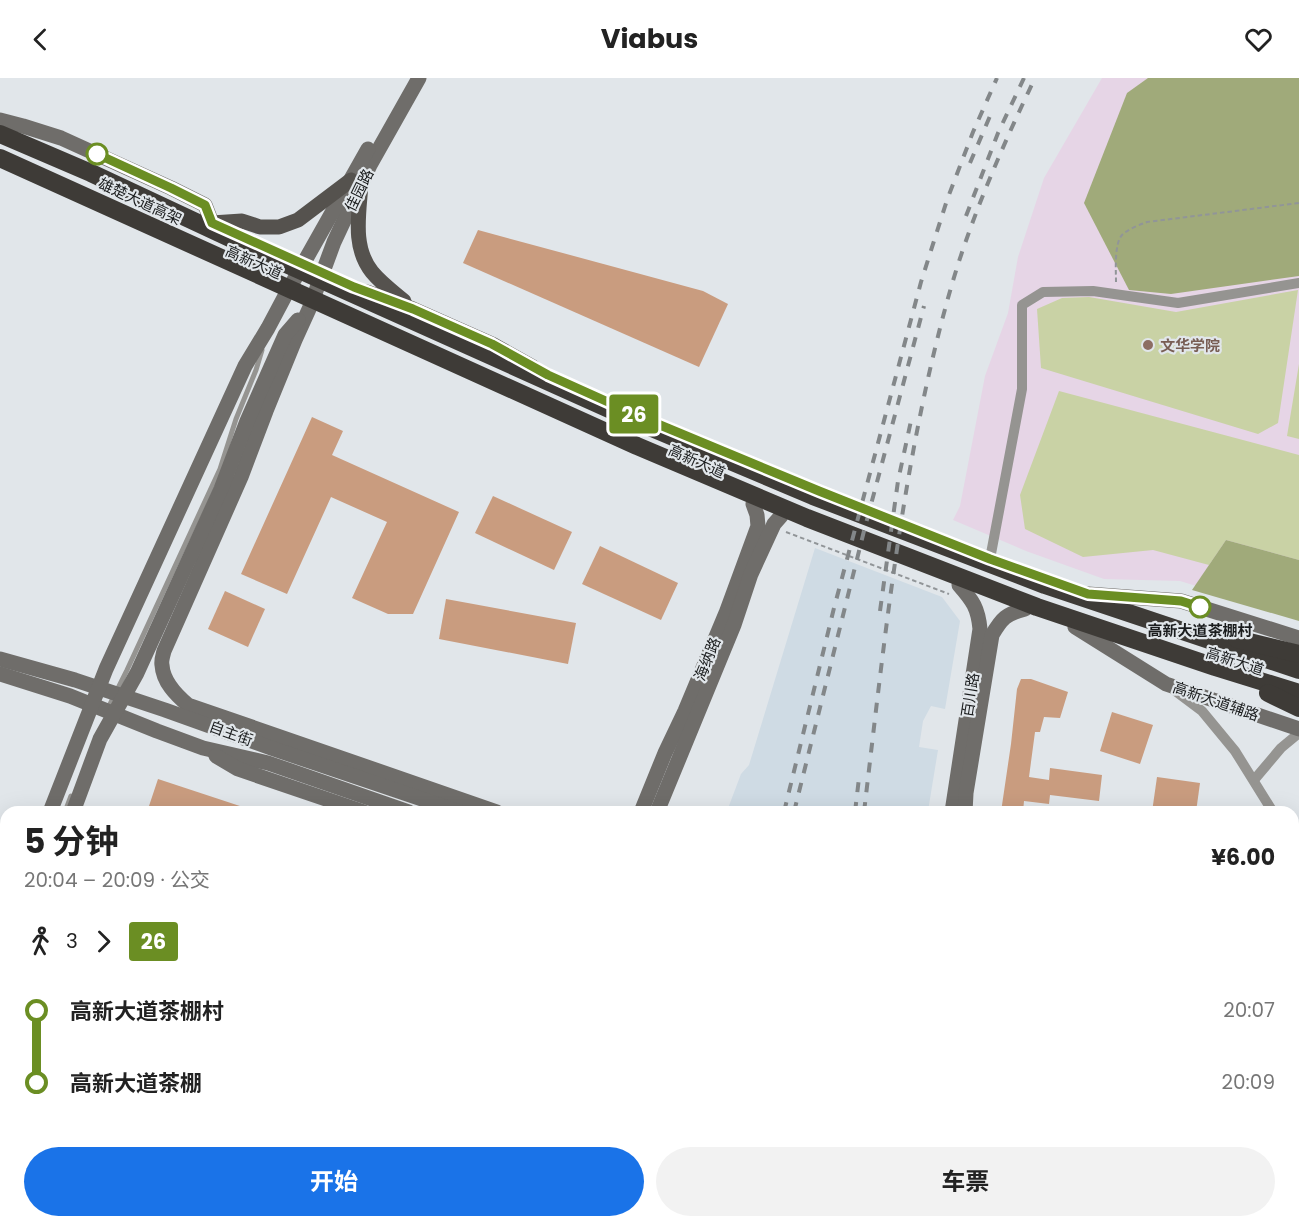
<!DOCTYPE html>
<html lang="zh">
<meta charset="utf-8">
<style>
:root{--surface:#fff;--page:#f2f2f2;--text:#222;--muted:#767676;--accent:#1a73e8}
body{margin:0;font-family:Poppins,"Noto Sans SC",sans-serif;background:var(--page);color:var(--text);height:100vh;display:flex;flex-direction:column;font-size:22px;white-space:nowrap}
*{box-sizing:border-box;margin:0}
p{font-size:20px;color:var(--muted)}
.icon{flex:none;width:33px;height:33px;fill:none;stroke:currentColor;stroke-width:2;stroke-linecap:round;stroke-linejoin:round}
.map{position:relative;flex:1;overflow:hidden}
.drawer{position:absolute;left:0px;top:728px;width:1299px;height:422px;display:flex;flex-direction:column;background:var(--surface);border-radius:18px 18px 0 0;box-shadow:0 6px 24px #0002}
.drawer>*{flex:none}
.badge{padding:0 12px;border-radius:4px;font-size:21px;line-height:39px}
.map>.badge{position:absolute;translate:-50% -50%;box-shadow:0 0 0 3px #fff}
.legs{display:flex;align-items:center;gap:9px;height:66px;padding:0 24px;font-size:20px}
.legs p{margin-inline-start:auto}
.headline{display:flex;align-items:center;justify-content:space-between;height:102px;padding:0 24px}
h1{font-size:33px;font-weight:700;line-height:45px}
.action{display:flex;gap:12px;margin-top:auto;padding:12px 24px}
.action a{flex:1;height:69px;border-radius:36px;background:var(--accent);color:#fff;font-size:24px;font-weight:700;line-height:69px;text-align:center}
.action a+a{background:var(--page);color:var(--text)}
ul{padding:0 24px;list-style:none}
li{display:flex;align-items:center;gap:21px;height:72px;font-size:22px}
li i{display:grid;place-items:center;width:9px;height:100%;margin:0 8px;background:currentColor}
li i::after{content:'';width:15px;height:15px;margin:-8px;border:4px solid;border-radius:50%;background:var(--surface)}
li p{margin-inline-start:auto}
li:first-child i{background:linear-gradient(#0000 50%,currentColor 0)}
li:last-child i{background:linear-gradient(currentColor 50%,#0000 0)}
header{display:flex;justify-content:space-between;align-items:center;height:78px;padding:0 24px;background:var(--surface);font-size:27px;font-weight:700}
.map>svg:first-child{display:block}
.built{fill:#cfdbe4}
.education{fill:#e6d5e6}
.green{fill:#c9d2a5}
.forest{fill:#a0aa7a}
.building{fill:#c99c7f}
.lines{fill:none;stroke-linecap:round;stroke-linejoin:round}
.path{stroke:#919598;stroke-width:2;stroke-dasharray:4.5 3;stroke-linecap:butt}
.lane{stroke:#959491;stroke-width:5}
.street{stroke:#959491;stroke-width:10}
.secondary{stroke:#6f6d6a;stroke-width:15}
.primary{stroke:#55524e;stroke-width:15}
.highway{stroke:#3e3b37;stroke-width:18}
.rail{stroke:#838789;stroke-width:4;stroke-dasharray:10 10;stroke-linecap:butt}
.line-1-casing{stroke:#fff;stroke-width:14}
.line-1{stroke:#6b8e23;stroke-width:9}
.stop-1-dot{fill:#fff;stroke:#6b8e23;stroke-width:3}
.education-dot{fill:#8d6e63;stroke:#e1e6ea;stroke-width:2}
.labels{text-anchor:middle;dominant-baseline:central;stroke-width:4.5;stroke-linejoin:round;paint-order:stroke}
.street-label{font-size:15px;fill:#1a1c1d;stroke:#e1e6ea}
.education-label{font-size:15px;font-weight:bold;fill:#785e54;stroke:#e1e6ea;text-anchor:start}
.stop-label{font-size:15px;font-weight:bold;fill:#1a1c1d;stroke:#e1e6ea}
</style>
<header><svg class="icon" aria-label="back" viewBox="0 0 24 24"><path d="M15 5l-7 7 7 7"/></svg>Viabus<svg class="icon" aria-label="heart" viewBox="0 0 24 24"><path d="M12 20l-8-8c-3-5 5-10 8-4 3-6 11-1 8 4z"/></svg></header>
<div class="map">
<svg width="1299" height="1148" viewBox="0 0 1299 1148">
<rect width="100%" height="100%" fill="#e1e6ea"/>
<g class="built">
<path d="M815,470l127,49 18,24 -15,88 -14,-3 -8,15 -4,26 19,3 -10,61h-201l14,-37 8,-9z"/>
<path d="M611,1143h244l-1,5h-244z"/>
</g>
<path class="education" d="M1102,0h197v540l-119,-37 -76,-2 -78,-28 -73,-31 7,-14 25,-130 23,-63 10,-56 26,-79z"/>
<g class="green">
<path d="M1298,212l-20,133 -20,11 -217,-66 -4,-59 25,-11 27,-1 87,15z"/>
<path d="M1299,286v75l-12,-3z"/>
<path d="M1059,313l240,64v105l-73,-20 -17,25 -56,-15 -70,7 -58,-28 -5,-34z"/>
</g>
<g class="forest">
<path d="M1148,0h151v198l-128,18 -42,-4 -45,-87 43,-110z"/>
<path d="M1226,462l73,20v61l-107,-31z"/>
</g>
<g class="building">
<path d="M478,152l225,61 25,13 -29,63 -236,-104z"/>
<path d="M312,339l31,14 -11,24 127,57 -46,102h-25l-36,-16 35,-76 -56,-25 -44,97 -46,-20z"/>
<path d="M493,418l79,36 -18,38 -79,-37z"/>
<path d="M600,468l78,37 -17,37 -79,-36z"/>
<path d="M225,513l40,18 -17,38 -40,-18z"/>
<path d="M446,521l130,24 -8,41 -129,-25z"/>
<path d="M1021,601h10l37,13 -8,26 -16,-1 -4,15h-5l-6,45 20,3 1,-12 52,7 -3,26 -49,-6 -1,9 -25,-3 -1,11h-22l10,-68 6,-55z"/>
<path d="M1112,634l41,13 -13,39 -40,-13z"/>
<path d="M1157,699l43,6 -4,29h-44z"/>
<path d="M158,701l94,31 -1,2h-104z"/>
</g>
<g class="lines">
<g class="path">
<path d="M1116,204c0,-11 -2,-38 6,-47 6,-6 17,-10 25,-13l152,-19"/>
<path d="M786,454l163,62"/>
<path d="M0,1060l6,-6"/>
<path d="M0,1097l6,4"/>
<path d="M0,1139l6,1"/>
<path d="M22,1143l6,1 3,-1"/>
<path d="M60,1143l4,5"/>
</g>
<g class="lane">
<path d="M107,632l20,-40 93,-201 16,-50 20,-49 6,-20"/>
<path d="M65,734l6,-16"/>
<path d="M0,910l6,-16"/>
<path d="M248,1143l12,5"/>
<path d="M363,1143l11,5"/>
<path d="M139,1148l1,-5"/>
<path d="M190,1148l2,-5"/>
<path d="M200,1148c9,-5 16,-4 25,0"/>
</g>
<g class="street">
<path d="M990,481l32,-170v-84l21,-13 50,-1 85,12 121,-20"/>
<path d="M1174,612l28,21 33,40 38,61"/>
<path d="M1254,702l27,-32 18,-15"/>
<path d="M1293,766l6,10"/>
<path d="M1293,986l6,2"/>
<path d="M1293,1030l6,2"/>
</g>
<g class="secondary">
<path d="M419,0l-49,87 -36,77 -24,65 -15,33 -29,71 -25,66 -77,174c-1,4 -3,10 -2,14 1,17 14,30 26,40l309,107"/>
<path d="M0,42l23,6 38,12 110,50 34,17 7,18"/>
<path d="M1088,516l93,7 118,37"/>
<path d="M1075,549l91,57 133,45"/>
<path d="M0,581l75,21 90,30 106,38 189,64"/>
<path d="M0,596l70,22 87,35 46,17 65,15 141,49"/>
<path d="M216,678l22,13 126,43"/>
<path d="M50,734l56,-143 139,-303 23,-38 17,-32 83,-147"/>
<path d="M73,734l27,-73 37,-66 84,-184 26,-68 38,-86 13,-15"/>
<path d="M641,734l24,-59 20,-42 41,-98 32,-87 -1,-11 -4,-11"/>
<path d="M657,734l77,-187 17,-51 23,-50 7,-8"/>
<path d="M952,734l28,-183c-2,-21 -7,-28 -21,-44"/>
<path d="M965,734l1,-19 26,-158c10,-17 14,-21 33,-26"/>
<path d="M0,866l6,-17"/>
<path d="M0,935l6,-14"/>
<path d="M0,990l6,2"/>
<path d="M1293,999l6,1"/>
<path d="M0,1004l6,3"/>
<path d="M1293,1018l6,2"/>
<path d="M296,1143l12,5"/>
<path d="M320,1143l11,5"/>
<path d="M898,1143v5"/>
<path d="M915,1143v5"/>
<path d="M475,1148l2,-5"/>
<path d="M489,1148l2,-5"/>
</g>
<g class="primary">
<path d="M361,106c-2,30 -9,63 11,88 9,11 21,20 32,29"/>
<path d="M212,145l30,-2 18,6h19l19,-7 53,-40"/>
<path d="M367,214l46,17 79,35 41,23"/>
</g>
<g class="highway">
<path d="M0,56l91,39 173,81 383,172 166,70 232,89 254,85"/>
<path d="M0,80l637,288 170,72 230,89 178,60 84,26"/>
<path d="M1237,561l62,15"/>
<path d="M1268,615l31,15"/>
</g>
<g class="rail">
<path d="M970,85l20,-47"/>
<path d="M966,138l32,-83 26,-55"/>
<path d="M880,533l18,-130 14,-65"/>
<path d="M784,734l50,-204 87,-326 26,-82 26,-68 24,-54"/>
<path d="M794,734l71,-285 59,-221"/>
<path d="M855,734l4,-34"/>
<path d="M864,734c21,-176 39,-358 88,-528 21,-71 51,-139 83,-206"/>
<path d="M697,1148l1,-5"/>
<path d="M799,1148l1,-5"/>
</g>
</g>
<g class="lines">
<defs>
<path id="line-1" d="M97,76l74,34 34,17 7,18 142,64 59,22 79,35 56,31 100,45 171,71 171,68 98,35 93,7 19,6"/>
</defs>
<use href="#line-1" class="line-1-casing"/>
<use href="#line-1" class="line-1"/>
</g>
<g class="stop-1-dot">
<circle cx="97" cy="76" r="10"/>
<circle cx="1200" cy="529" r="10"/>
</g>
<circle class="education-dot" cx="1148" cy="267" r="6"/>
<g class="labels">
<g class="street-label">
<text transform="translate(359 112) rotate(-64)">佳园路</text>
<text transform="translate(140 123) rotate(25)">雄楚大道高架</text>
<text transform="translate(254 184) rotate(24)">高新大道</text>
<text transform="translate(697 383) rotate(24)">高新大道</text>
<text transform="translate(707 581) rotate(-68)">海纳路</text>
<text transform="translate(1235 583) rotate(18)">高新大道</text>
<text transform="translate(970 617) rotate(-81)">百川路</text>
<text transform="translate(1216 623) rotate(19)">高新大道辅路</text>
<text transform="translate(231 655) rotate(20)">自主街</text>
</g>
<g class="education-label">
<text x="1160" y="267">文华学院</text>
</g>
<g class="stop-label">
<text x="1200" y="552">高新大道茶棚村</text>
</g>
</g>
</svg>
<b class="badge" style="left:634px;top:336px;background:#6b8e23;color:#fff">26</b>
<section class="drawer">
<div class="headline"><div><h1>5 分钟</h1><p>20:04 – 20:09 · 公交</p></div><b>¥6.00</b></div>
<div class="legs"><svg class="icon" aria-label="walk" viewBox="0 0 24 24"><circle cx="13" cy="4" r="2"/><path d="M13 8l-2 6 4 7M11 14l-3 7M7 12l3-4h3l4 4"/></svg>3<svg class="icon" aria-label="forward" viewBox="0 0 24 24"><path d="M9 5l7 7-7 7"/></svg><b class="badge" style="background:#6b8e23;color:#fff">26</b></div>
<ul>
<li><i style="color:#6b8e23"></i><b>高新大道茶棚村</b><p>20:07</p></li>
<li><i style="color:#6b8e23"></i><b>高新大道茶棚</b><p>20:09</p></li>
</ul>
<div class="action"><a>开始</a><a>车票</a></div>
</section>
</div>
